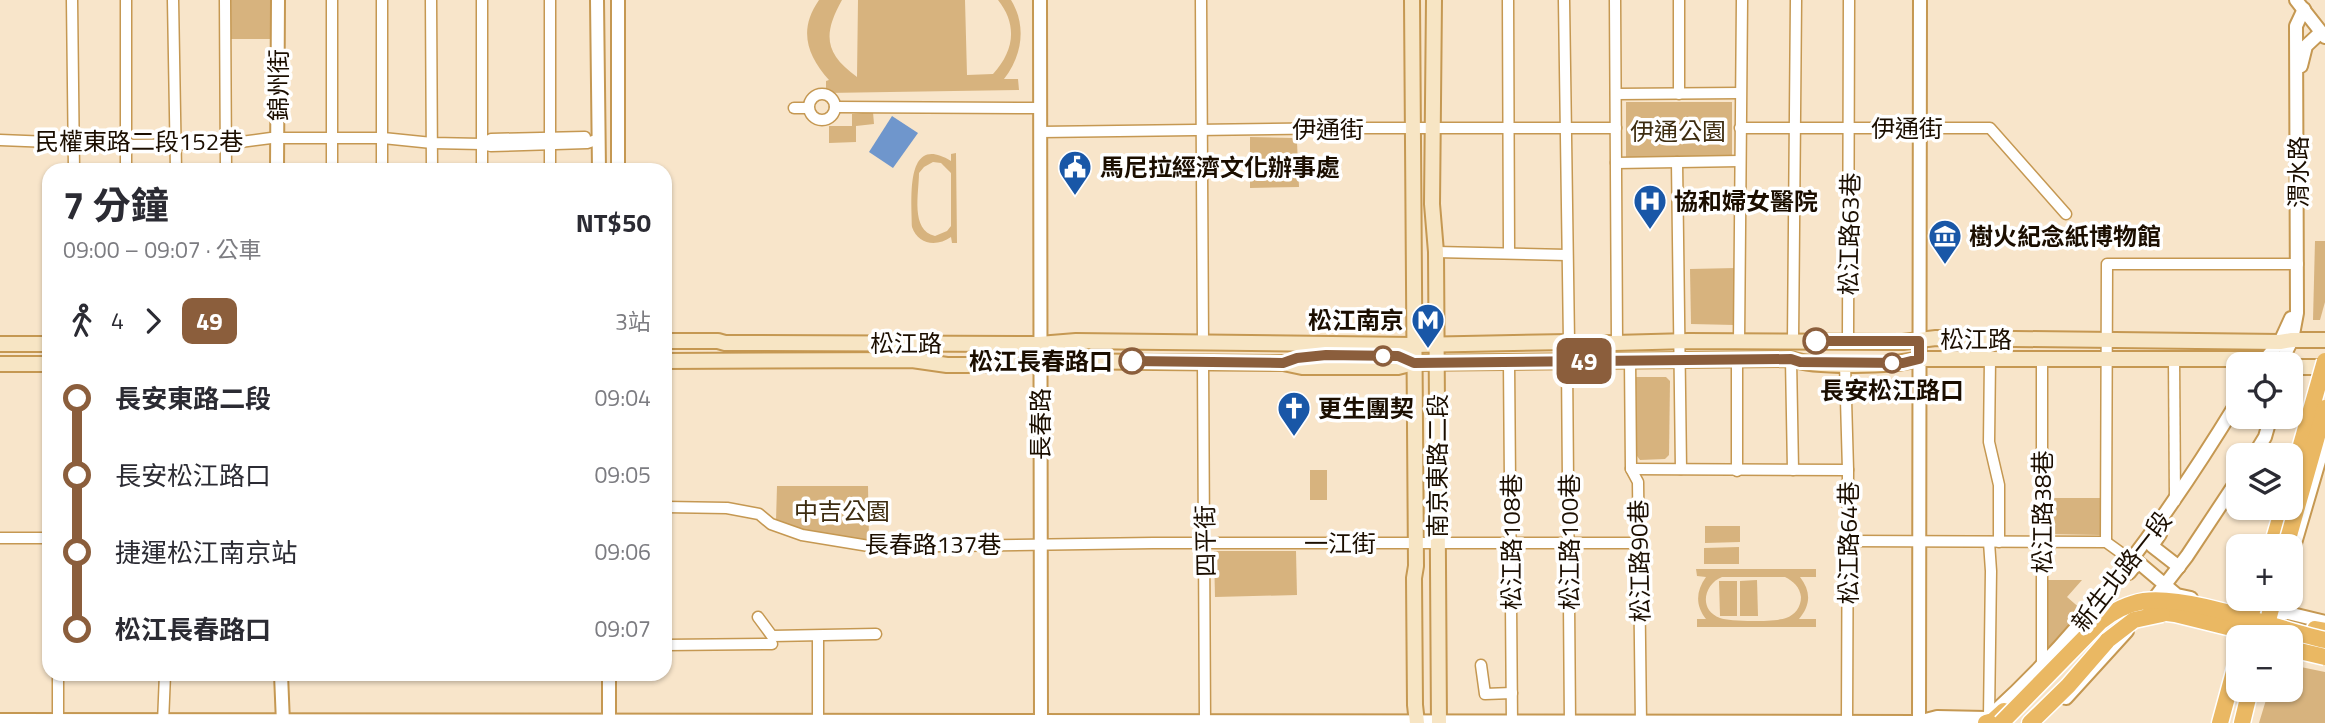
<!DOCTYPE html>
<html lang="zh-TW">
<meta charset="utf-8">
<style>
:root{--surface:#fff;--page:#f2f2f3;--text:#2b2b33;--muted:#7c7c81}
body{margin:0;font-family:"Titillium Web","Noto Sans TC",sans-serif;background:var(--page);color:var(--text);height:100vh;display:flex;flex-direction:column;font-size:26px;white-space:nowrap}
*{box-sizing:border-box;margin:0}
p{font-size:23px;color:var(--muted)}
.icon{flex:none;width:38px;height:38px;fill:none;stroke:currentColor;stroke-width:2;stroke-linecap:round;stroke-linejoin:round}
.map{position:relative;flex:1;overflow:hidden}
.panel{position:absolute;left:42px;top:163px;width:630px;height:518px;display:flex;flex-direction:column;background:var(--surface);border-radius:21px;box-shadow:0 2px 5px #0004}
.panel>*{flex:none}
.badge{padding:0 14px;border-radius:10px;font-size:24px;line-height:46px}
.fabs{position:absolute;left:2226px;top:352px;display:grid;gap:14px}
.fabs a{display:grid;place-items:center;width:77px;height:77px;border-radius:14px;background:var(--surface);box-shadow:0 2px 5px #0004;font-size:35px}
.map>.badge{position:absolute;translate:-50% -50%;box-shadow:0 0 0 4px #fff}
.legs{display:flex;align-items:center;gap:10px;height:77px;padding:0 21px;font-size:23px}
.legs p{margin-inline-start:auto}
.head{display:flex;align-items:center;justify-content:space-between;height:119px;padding:0 21px}
h1{font-size:38px;font-weight:700;line-height:52px}
ul{padding:0 21px;list-style:none}
li{display:flex;align-items:center;gap:24px;height:77px;font-size:26px}
li i{display:grid;place-items:center;width:10px;height:100%;margin:0 9px;background:currentColor}
li i::after{content:'';width:18px;height:18px;margin:-9px;border:5px solid;border-radius:50%;background:var(--surface)}
li p{margin-inline-start:auto}
li:first-child i{background:linear-gradient(#0000 50%,currentColor 0)}
li:last-child i{background:linear-gradient(currentColor 50%,#0000 0)}
.map>svg:first-child{display:block}
.green{fill:#d7b37e;fill-rule:evenodd}
.water{fill:#6f96cc}
.lines{fill:none;stroke-linecap:round;stroke-linejoin:round}
.minor-casing{stroke:#c59852;stroke-width:13}
.tertiary-casing{stroke:#c59852;stroke-width:16}
.secondary-casing{stroke:#c59852;stroke-width:18}
.trunk-casing{stroke:#fff;stroke-width:19}
.minor{stroke:#fff;stroke-width:10}
.tertiary{stroke:#fff;stroke-width:12}
.secondary{stroke:#f7e5c4;stroke-width:14}
.trunk{stroke:#eab863;stroke-width:16}
.trunk-bridge-casing{stroke:#fff;stroke-width:19;stroke-linecap:butt}
.trunk-bridge{stroke:#eab863;stroke-width:16}
.line-1-casing{stroke:#fff;stroke-width:16}
.line-1{stroke:#8b5e3c;stroke-width:10}
.stop-1-dot{fill:#fff;stroke:#8b5e3c;stroke-width:3.5}
.labels{text-anchor:middle;dominant-baseline:central;stroke-width:7;stroke-linejoin:round;paint-order:stroke}
.street-label{font-size:24px;fill:#1b0e00;stroke:#fff}
.park-label{font-size:24px;fill:#3d2c10;stroke:#fff}
.poi-label{font-size:24px;font-weight:bold;fill:#1b0e00;stroke:#fff;text-anchor:start}
.stop-label{font-size:24px;font-weight:bold;fill:#1b0e00;stroke:#fff;text-anchor:end}
</style>
<div class="map">
<svg width="2325" height="723" viewBox="0 0 2325 723">
<rect width="100%" height="100%" fill="#f8e5ca"/>
<g class="green">
<rect x="230" y="0" width="47" height="39"/>
<path d="M819,0h23c-19,34 -18,53 15,77l1,-77h107l2,75 26,-1c21,-23 25,-49 5,-74h13c16,26 11,56 -7,79h14l1,11 -193,3v-12l3,-1c-22,-25 -31,-50 -10,-80z"/>
<path d="M1626,102h106v56l-106,1z"/>
<path d="M873,112l1,12 -18,2v16l-27,1v-17h23v-12z"/>
<path d="M1250,137l42,1 5,4 2,45 -49,1z"/>
<path d="M956,153l1,90h-5l-1,-6c-14,10 -33,8 -39,-10 0,-26 -8,-95 39,-66v-7zM933,162l8,1 10,10v53l-4,5 -12,5c-25,-6 -16,-43 -16,-63l5,-6z"/>
<path d="M2315,241h10v61l-5,18h-7z"/>
<path d="M1736,268l-1,57 -44,-1 -1,-55z"/>
<path d="M1636,377h30l4,4 -1,74 -4,4 -25,1 -3,-4z"/>
<rect x="1310" y="470" width="17" height="30"/>
<path d="M777,486h91l1,54 -66,-8 -27,-11z"/>
<path d="M2046,498h54v37l-54,-1z"/>
<path d="M1705,526h35v16l-35,1z"/>
<path d="M1739,547v17h-35v-16z"/>
<path d="M1214,551h82l1,44 -82,2z"/>
<path d="M1696,569h120v8h-16c11,14 11,28 -1,42h17v8h-119v-8h9c-11,-14 -10,-28 0,-42l-9,-1zM1722,577h63c8,4 15,10 16,20 0,10 -6,18 -15,21 -11,4 -56,4 -66,0 -22,-8 -16,-34 2,-41z"/>
<path d="M1757,580l1,36h-18v-35z"/>
<path d="M2048,580h34l-15,17 15,13 -34,40z"/>
<path d="M1719,581h18v35h-17z"/>
<path d="M2291,665l34,7v51h-66l10,-33h22z"/>
</g>
<path class="water" d="M892,116l26,17 -25,35 -24,-16z"/>
<g class="lines">
<defs>
<g id="minor">
<path d="M72,0l2,170"/>
<path d="M173,0l3,170"/>
<path d="M225,0l1,170"/>
<path d="M332,0v170"/>
<path d="M382,0v170"/>
<path d="M431,0l1,170"/>
<path d="M550,0v170"/>
<path d="M1201,0l2,344"/>
<path d="M1508,0l1,253"/>
<path d="M1564,0l5,342"/>
<path d="M1615,0l2,343"/>
<path d="M1679,0v94"/>
<path d="M1616,94l124,-1"/>
<circle cx="822" cy="107" r="13"/>
<path d="M835,107l206,1"/>
<path d="M794,108h14"/>
<path d="M1740,128h250l76,86"/>
<path d="M1041,132l309,-4h266"/>
<path d="M0,140l126,5 99,-1 46,-6h112l49,5 50,1 9,2 96,-3 12,-4"/>
<path d="M482,144l9,-5 94,-2"/>
<path d="M1677,162l4,307"/>
<path d="M1616,163l124,-2"/>
<path d="M126,170v-170"/>
<path d="M482,170v-170"/>
<path d="M1436,252l131,3"/>
<path d="M1739,341l3,-341"/>
<path d="M1793,341l3,-341"/>
<path d="M1848,341l1,-341"/>
<path d="M2174,358l1,143"/>
<path d="M1791,359l2,111"/>
<path d="M1990,359l-1,83 10,43v57"/>
<path d="M1630,360l1,109 7,13 3,241"/>
<path d="M1737,360v111"/>
<path d="M1203,362l2,359"/>
<path d="M1567,362l3,361"/>
<path d="M1509,363l3,360"/>
<path d="M1845,364l3,106 -1,252"/>
<path d="M1631,469l217,1"/>
<path d="M665,507l62,1 32,6 12,10 31,11 73,12 278,-4h486"/>
<path d="M0,538h49"/>
<path d="M1847,541l259,1 25,18"/>
<path d="M1989,542l2,29 -2,145"/>
<path d="M2106,542l1,-278h191"/>
<path d="M758,617l14,19 104,-2"/>
<path d="M818,636v84"/>
<path d="M665,645l107,-1"/>
<path d="M1481,665l4,29 27,-1"/>
<path d="M2042,665v-307"/>
<path d="M58,723v-49"/>
<path d="M163,723l2,-49"/>
</g>
<g id="tertiary">
<path d="M597,0l2,170"/>
<path d="M618,0v170"/>
<path d="M1040,0l1,723"/>
<path d="M2296,0l29,37"/>
<path d="M2301,66l5,-20 15,-14"/>
<path d="M277,170l1,-170"/>
<path d="M2261,364l19,-22 11,-24"/>
<path d="M2280,364l12,-24 5,-27 -1,-287 8,-17"/>
<path d="M2254,455l11,-18 6,-21"/>
<path d="M2160,534l-8,12 27,21"/>
<path d="M2291,557l34,-116"/>
<path d="M2129,573l9,-11 39,33 14,3"/>
<path d="M2150,604l37,-48 51,-77"/>
<path d="M2263,614l25,-1 37,9"/>
<path d="M281,674l2,49"/>
<path d="M2066,698l61,-67"/>
<path d="M1993,713c99,-90 176,-199 245,-312"/>
<path d="M0,720l1918,2 19,-5 49,1"/>
<path d="M609,723v-49"/>
<path d="M1919,723l1,-723"/>
</g>
<g id="secondary">
<path d="M1412,0l4,566 -2,12 1,127 2,18"/>
<path d="M1434,0l-2,204 4,48 3,471"/>
<path d="M665,341h53l7,2 314,1 37,-3 338,4 155,-3 8,2 112,-3 214,1 33,-4 344,4 12,-2h33"/>
<path d="M0,344h49"/>
<path d="M665,361l247,-1 35,5h77l16,-4 243,2 19,4h96l16,-4 377,-4c26,9 101,7 128,0h346l7,5"/>
<path d="M0,364h49"/>
<path d="M2291,367h34"/>
</g>
<g id="trunk">
<path d="M2272,546l11,-38"/>
<path d="M2315,629l10,2"/>
<path d="M2255,631l10,-33"/>
<path d="M1986,723l7,-2 11,-10"/>
<path d="M2030,723l38,-37 40,-46"/>
<path d="M2220,723l18,-66"/>
<path d="M2242,723l8,-33"/>
</g>
</defs>
<use href="#minor" class="minor-casing"/>
<use href="#tertiary" class="tertiary-casing"/>
<use href="#secondary" class="secondary-casing"/>
<use href="#trunk" class="trunk-casing"/>
<use href="#minor" class="minor"/>
<use href="#tertiary" class="tertiary"/>
<use href="#secondary" class="secondary"/>
<use href="#trunk" class="trunk"/>
<defs>
<g id="trunk-bridge">
<path d="M2291,480l34,-119"/>
<path d="M2286,546l39,-138"/>
<path d="M2151,611l24,3 93,23"/>
<path d="M2246,630l10,-32"/>
<path d="M2264,635l10,-37"/>
<path d="M2108,640l26,-20 28,-6"/>
<path d="M2291,649l34,8"/>
<path d="M2001,723l99,-101c13,-11 27,-18 44,-21 46,-6 133,28 181,39"/>
</g>
</defs>
<use href="#trunk-bridge" class="trunk-bridge-casing"/>
<use href="#trunk-bridge" class="trunk-bridge"/>
</g>
<g class="lines">
<defs>
<path id="line-1" d="M1132,361l151,2 14,-5 29,-3 72,1 16,7 377,-4 9,3 103,1 16,-4v-18h-103"/>
</defs>
<use href="#line-1" class="line-1-casing"/>
<use href="#line-1" class="line-1"/>
</g>
<defs>
<symbol id="civic-pin" viewBox="-11 -11 22 30"><path d="M0 17L-7.5 6A9.5 9.5 0 1 1 7.5 6Z" fill="#1957a7" stroke="#fff"/><path d="M-.6-6.5H3V-4.5H.6V-3L4-1V1h2V6H-6V1h2V-1L-.6-3ZM-1.2 2.5V6h2.4V2.5Z" fill="#fff"/></symbol>
<symbol id="hospital-pin" viewBox="-11 -11 22 30"><path d="M0 17L-7.5 6A9.5 9.5 0 1 1 7.5 6Z" fill="#1957a7" stroke="#fff"/><path d="M-5-5h3v3.5h4V-5h3V5h-3V1.5h-4V5h-3Z" fill="#fff"/></symbol>
<symbol id="museum-pin" viewBox="-11 -11 22 30"><path d="M0 17L-7.5 6A9.5 9.5 0 1 1 7.5 6Z" fill="#1957a7" stroke="#fff"/><path d="M0-6L6-3V-2H-6V-3ZM-5-1h2V3h-2ZM-1-1h2V3h-2ZM3-1h2V3H3ZM-6 4H6V6H-6Z" fill="#fff"/></symbol>
<symbol id="metro-pin" viewBox="-11 -11 22 30"><path d="M0 17L-7.5 6A9.5 9.5 0 1 1 7.5 6Z" fill="#1957a7" stroke="#fff"/><path d="M-5.5 5V-5H-3L0 0L3-5H5.5V5H3V-.5L0 4L-3-.5V5Z" fill="#fff"/></symbol>
<symbol id="church-pin" viewBox="-11 -11 22 30"><path d="M0 17L-7.5 6A9.5 9.5 0 1 1 7.5 6Z" fill="#1957a7" stroke="#fff"/><path d="M-1.2-6h2.4v3.5h3.3v2.4h-3.3V6h-2.4V-.1h-3.3v-2.4h3.3Z" fill="#fff"/></symbol>
</defs>
<g fill-rule="evenodd">
<use href="#civic-pin" x="1056" y="148" width="38" height="52"/>
<use href="#hospital-pin" x="1631" y="182" width="38" height="52"/>
<use href="#museum-pin" x="1926" y="217" width="38" height="52"/>
<use href="#metro-pin" x="1409" y="301" width="38" height="52"/>
<use href="#church-pin" x="1275" y="389" width="38" height="52"/>
</g>
<g class="stop-1-dot">
<circle cx="1816" cy="341" r="12"/>
<circle cx="1383" cy="356" r="9"/>
<circle cx="1132" cy="361" r="12"/>
<circle cx="1892" cy="363" r="9"/>
</g>
<g class="labels">
<g class="street-label">
<text transform="translate(278 85) rotate(-90)">錦州街</text>
<text x="1907" y="128">伊通街</text>
<text x="1328" y="129">伊通街</text>
<text x="139" y="141">民權東路二段152巷</text>
<text transform="translate(2298 172) rotate(-90)">渭水路</text>
<text transform="translate(1849 234) rotate(-89)">松江路63巷</text>
<text x="1976" y="339">松江路</text>
<text x="906" y="343">松江路</text>
<text transform="translate(1040 424) rotate(-90)">長春路</text>
<text transform="translate(1437 466) rotate(-90)">南京東路二段</text>
<text transform="translate(2042 512) rotate(-90)">松江路38巷</text>
<text transform="translate(1205 541) rotate(-91)">四平街</text>
<text transform="translate(1511 542) rotate(-90)">松江路108巷</text>
<text transform="translate(1569 542) rotate(-90)">松江路100巷</text>
<text x="1340" y="543">一江街</text>
<text transform="translate(1848 543) rotate(-90)">松江路64巷</text>
<text x="933" y="544">長春路137巷</text>
<text transform="translate(1639 561) rotate(-91)">松江路90巷</text>
<text transform="translate(2121 571) rotate(-52)">新生北路一段</text>
</g>
<g class="park-label">
<text x="1678" y="131">伊通公園</text>
<text x="842" y="511">中吉公園</text>
</g>
<g class="poi-label">
<text x="1100" y="167">馬尼拉經濟文化辦事處</text>
<text x="1674" y="201">協和婦女醫院</text>
<text x="1969" y="236">樹火紀念紙博物館</text>
<text x="1404" y="320" text-anchor="end">松江南京</text>
<text x="1318" y="408">更生團契</text>
</g>
<g class="stop-label">
<text x="1113" y="361">松江長春路口</text>
<text x="1892" y="390" text-anchor="middle">長安松江路口</text>
</g>
</g>
</svg>
<div class="fabs">
<a><svg class="icon" aria-label="locate" viewBox="0 0 24 24"><circle cx="12" cy="12" r="6"/><path d="M12 2v4M12 18v4M2 12h4M18 12h4"/></svg></a>
<a><svg class="icon" aria-label="layers" viewBox="0 0 24 24"><path d="M12 4l9 5-9 5-9-5zM3 14l9 5 9-5"/></svg></a>
<a>+</a>
<a>−</a>
</div>
<b class="badge" style="left:1584px;top:361px;background:#8b5e3c;color:#fff">49</b>
<section class="panel">
<div class="head"><div><h1>7 分鐘</h1><p>09:00 – 09:07 · 公車</p></div><b>NT$50</b></div>
<div class="legs"><svg class="icon" aria-label="walk" viewBox="0 0 24 24"><circle cx="13" cy="4" r="2"/><path d="M13 8l-2 6 4 7M11 14l-3 7M7 12l3-4h3l4 4"/></svg>4<svg class="icon" aria-label="forward" viewBox="0 0 24 24"><path d="M9 5l7 7-7 7"/></svg><b class="badge" style="background:#8b5e3c;color:#fff">49</b><p>3站</p></div>
<ul>
<li><i style="color:#8b5e3c"></i><b>長安東路二段</b><p>09:04</p></li>
<li><i style="color:#8b5e3c"></i><span>長安松江路口</span><p>09:05</p></li>
<li><i style="color:#8b5e3c"></i><span>捷運松江南京站</span><p>09:06</p></li>
<li><i style="color:#8b5e3c"></i><b>松江長春路口</b><p>09:07</p></li>
</ul>
</section>
</div>
